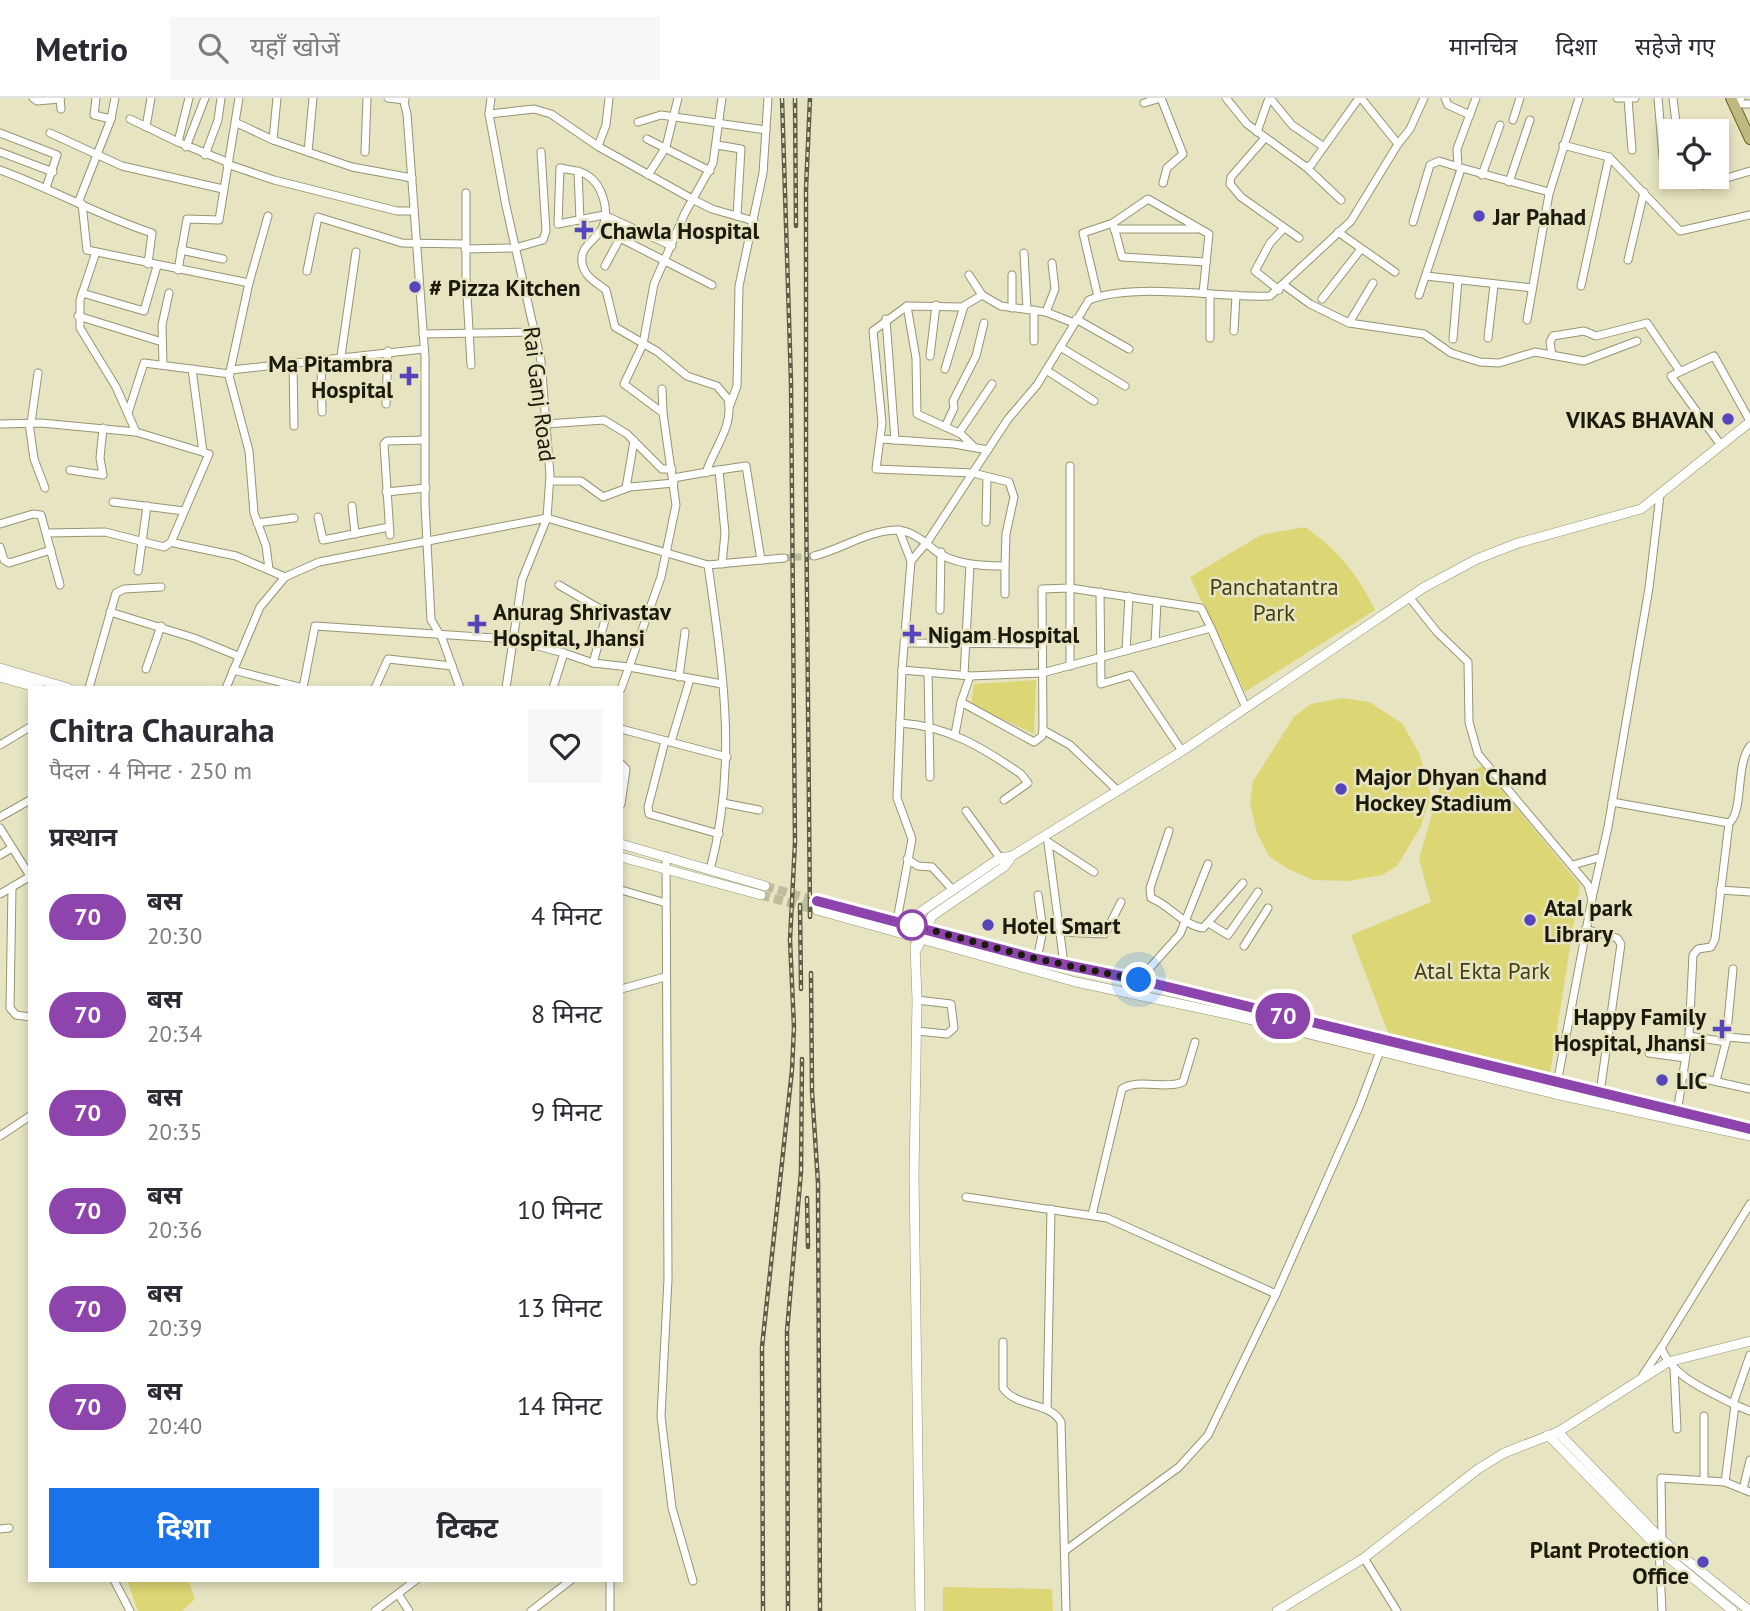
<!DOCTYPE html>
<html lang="hi">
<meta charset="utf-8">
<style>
:root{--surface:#fff;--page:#f7f7f7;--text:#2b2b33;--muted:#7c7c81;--line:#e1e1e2;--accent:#1a73e8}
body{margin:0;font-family:"PT Sans","Noto Sans Devanagari",sans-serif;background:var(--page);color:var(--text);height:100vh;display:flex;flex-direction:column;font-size:26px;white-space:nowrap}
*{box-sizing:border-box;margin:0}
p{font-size:23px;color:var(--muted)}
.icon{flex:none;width:38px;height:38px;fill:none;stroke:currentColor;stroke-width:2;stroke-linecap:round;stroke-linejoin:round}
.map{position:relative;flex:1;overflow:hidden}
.drawer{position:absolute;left:28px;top:588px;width:595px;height:896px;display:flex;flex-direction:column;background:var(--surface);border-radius:0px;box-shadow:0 4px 10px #0003}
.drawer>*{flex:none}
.badge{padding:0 14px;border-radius:23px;font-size:24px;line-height:46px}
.buttons{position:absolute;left:1659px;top:21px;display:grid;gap:14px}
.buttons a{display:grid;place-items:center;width:70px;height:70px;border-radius:0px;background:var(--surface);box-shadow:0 4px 10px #0003;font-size:35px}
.you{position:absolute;width:35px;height:35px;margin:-18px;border:5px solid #fff;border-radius:50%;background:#1a73e8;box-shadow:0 0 0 10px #1a73e833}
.map>.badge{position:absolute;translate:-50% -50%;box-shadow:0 0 0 4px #fff}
h2{padding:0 21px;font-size:26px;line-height:63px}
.round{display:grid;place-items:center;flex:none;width:74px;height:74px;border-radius:0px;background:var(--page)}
.overview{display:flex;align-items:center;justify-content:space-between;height:119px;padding:0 21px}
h1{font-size:33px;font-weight:700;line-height:52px}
.button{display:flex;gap:14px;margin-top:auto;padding:14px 21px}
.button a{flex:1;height:80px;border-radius:0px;background:var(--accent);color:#fff;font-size:28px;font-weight:700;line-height:80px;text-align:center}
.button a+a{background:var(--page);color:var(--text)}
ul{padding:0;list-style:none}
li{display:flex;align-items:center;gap:21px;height:98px;padding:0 21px}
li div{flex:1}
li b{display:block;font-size:26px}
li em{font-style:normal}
li .badge{min-width:77px;font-weight:700;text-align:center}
header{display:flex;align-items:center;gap:42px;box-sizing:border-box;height:98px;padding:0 35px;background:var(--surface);border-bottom:2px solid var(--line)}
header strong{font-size:33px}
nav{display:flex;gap:38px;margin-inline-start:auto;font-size:24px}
.search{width:490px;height:63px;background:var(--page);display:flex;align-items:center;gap:18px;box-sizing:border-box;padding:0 24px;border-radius:0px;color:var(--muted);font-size:26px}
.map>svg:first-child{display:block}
.green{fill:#ddd675}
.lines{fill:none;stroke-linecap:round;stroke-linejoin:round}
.minor-tunnel{stroke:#bdbc9d;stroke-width:7;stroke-dasharray:7 3.5;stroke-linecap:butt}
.tertiary-tunnel{stroke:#bdbc9d;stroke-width:9;stroke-dasharray:9 4.5;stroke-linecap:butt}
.minor-casing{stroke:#969473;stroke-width:9}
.tertiary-casing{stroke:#969473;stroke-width:10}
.primary-casing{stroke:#696321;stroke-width:12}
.minor{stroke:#fff;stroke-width:7}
.tertiary{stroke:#fff;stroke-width:9}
.primary{stroke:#beb980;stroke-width:10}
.rail-casing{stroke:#5e5d48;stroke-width:4.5}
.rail{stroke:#e6e4c1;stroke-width:2;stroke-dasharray:5;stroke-linecap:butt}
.line-casing{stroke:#fff;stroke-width:16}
.line{stroke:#8e44ad;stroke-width:10}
.walk{stroke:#1b1a0d;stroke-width:7;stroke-dasharray:0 12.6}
.poi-dot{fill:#5745bd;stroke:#e6e4c1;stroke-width:2.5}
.stop-dot{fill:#fff;stroke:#8e44ad;stroke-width:3.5}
.labels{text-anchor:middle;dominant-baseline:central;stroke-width:5;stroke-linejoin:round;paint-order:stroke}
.poi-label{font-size:23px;font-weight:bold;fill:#1b1a0d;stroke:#e6e4c1;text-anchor:start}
.street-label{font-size:23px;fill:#1b1a0d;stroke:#e6e4c1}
.park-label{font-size:23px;fill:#444015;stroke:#e6e4c1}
</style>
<header>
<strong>Metrio</strong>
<div class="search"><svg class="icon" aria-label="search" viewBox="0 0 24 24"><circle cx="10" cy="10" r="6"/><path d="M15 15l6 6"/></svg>यहाँ खोजें</div>
<nav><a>मानचित्र</a><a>दिशा</a><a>सहेजे गए</a></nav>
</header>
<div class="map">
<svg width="1750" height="1513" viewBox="0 0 1750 1513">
<rect width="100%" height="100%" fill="#e6e4c1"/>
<g class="green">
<path d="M1305,429c32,22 53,48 70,83l-130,82 -55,-115 71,-42z"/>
<path d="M1036,582l-2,54 -63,-30 3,-20z"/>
<path d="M1342,600l27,4 33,21 18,32 11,41 -11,32 -23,38 -15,9 -34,6 -35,-1 -25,-11 -19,-13 -12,-23 -7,-30 3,-22 41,-64 17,-13z"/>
<path d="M1482,668l98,119 -30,188 -161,-38 -38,-100 80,-33 -12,-43 21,-74z"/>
<path d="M127,1482h61l7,19 -13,12h-44z"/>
<path d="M943,1489l109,2 1,22h-110z"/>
</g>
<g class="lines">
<path class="minor-tunnel" d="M784,460l30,-2"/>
<g class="tertiary-tunnel">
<path d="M765,788l52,15"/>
<path d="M761,797l56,15"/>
</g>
<defs>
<g id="minor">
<path d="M33,0l4,3 23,-2"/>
<path d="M60,0l1,11"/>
<path d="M96,0l-2,17 17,4"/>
<path d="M189,0l-11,44 49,20"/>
<path d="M277,0l-4,42 79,27 60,11"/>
<path d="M388,0l17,2"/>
<path d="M403,0l4,16 18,243v147l6,116 11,18 18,50"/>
<path d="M491,0l-2,16 17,92 35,155 9,114 -3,43 -25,62 -16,108"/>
<path d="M722,0l-9,65 -28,50 -31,71 -11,60 -19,40 39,29 13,92 -15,72 -32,90 93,17"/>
<path d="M1161,0l22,56 -16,14 -4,15"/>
<path d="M1226,0l21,26 59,43 5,-2 48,-67"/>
<path d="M1270,0l22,27 32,22"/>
<path d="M1445,0l3,7 22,10"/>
<path d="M1476,0l-19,51 1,18 91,25"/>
<path d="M1617,0h18"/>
<path d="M1658,0l6,71"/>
<path d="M1673,0l4,33"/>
<path d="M1628,1l4,51"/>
<path d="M1739,1l2,-1"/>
<path d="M1144,5l17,-5"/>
<path d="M1741,6h9"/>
<path d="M489,16l45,-5 17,5 48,33 95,53 18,9 42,12"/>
<path d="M130,21l48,23"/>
<path d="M1513,22l7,-22"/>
<path d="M638,24l23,-7 105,15"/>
<path d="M237,25l36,17"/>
<path d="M146,29l5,-29"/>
<path d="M1257,34l12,-34"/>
<path d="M0,35l57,22 -11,33"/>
<path d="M50,35l72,33 101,23"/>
<path d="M1265,40l-34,39 -1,7 11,13 58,41"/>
<path d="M647,41l63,32"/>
<path d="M1398,46l12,-15 14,-31"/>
<path d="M717,47l24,4 -4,67"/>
<path d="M1563,47l46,12 71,74 70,-16"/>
<path d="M598,48l8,-21 3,-27"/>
<path d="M186,49l19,-49"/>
<path d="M0,54l53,20"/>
<path d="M308,54l5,-54"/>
<path d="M365,54l2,-54"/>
<path d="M205,57l13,-35 3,-22"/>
<path d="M227,66l47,16 123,31h17"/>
<path d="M1306,69l35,33"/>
<path d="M0,72c52,19 100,46 152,63l-4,31"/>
<path d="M578,73l2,49"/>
<path d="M648,77l18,-28 12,-49"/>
<path d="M1482,77l18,-50"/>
<path d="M1509,84l21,-62"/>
<path d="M1703,87l47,-14"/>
<path d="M466,95v84l5,88"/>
<path d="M78,105l33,-84 4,-21"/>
<path d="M82,106l5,46 162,33"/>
<path d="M268,118l-19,67 -20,93 20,75 5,62 12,33 3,23"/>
<path d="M1413,124l17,-57 9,-4 19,6"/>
<path d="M1113,125l9,34 84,5"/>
<path d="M1114,131h83"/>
<path d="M1338,134l57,40"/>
<path d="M672,148l-68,-31 -46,9 2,-56c9,2 19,2 27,7 16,10 24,38 14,55 -7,12 -21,16 -19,32 2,15 14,20 24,28l9,37 43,25 29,24 30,10 11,13c6,28 -14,48 -22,74"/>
<path d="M465,151l50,-1 28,-8 3,-9 -5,-79"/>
<path d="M181,152l42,9"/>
<path d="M96,154l-16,48v28l36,59 20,45"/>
<path d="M1024,155l3,56"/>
<path d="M1628,162l16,-68"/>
<path d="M605,168l15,-28 92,47"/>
<path d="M178,172l9,-51 32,1 20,-122"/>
<path d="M307,173l11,-54 84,26 63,1"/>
<path d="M969,177l13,20"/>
<path d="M1012,177v33"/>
<path d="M1426,178l106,12"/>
<path d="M1284,187l26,19 39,19 75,11 27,19 29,9 19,1 36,-11 49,9 53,-20"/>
<path d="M1581,188l28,-129"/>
<path d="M1279,192l-24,-19 15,-28 14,-15"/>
<path d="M82,195l62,18 13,-45"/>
<path d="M1210,196v44"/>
<path d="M1419,197l42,-126"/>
<path d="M1098,199l-15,-64 30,-10 35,-24 61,35 -6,59"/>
<path d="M1322,201l39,-50"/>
<path d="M907,208l9,52 1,56 44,20 13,13"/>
<path d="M1034,212v31"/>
<path d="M1046,214l9,-23 -3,-26"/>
<path d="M78,218l84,26"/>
<path d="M886,221l9,121"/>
<path d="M1076,221l53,30"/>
<path d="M1527,222l22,-126 30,-96"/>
<path d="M1349,225l24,-40"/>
<path d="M1234,233l2,-36"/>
<path d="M423,236l111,-2"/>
<path d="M1488,240l6,-53"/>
<path d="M1453,241l5,-59"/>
<path d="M1060,249l65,39"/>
<path d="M1552,257l-2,-13 3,-6 31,-5 12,5 51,-13 32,47"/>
<path d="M341,258l15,-104"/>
<path d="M930,258l6,-51"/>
<path d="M321,261l1,53"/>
<path d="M293,264l1,64"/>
<path d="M163,267l-1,-40 7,-32"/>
<path d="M192,271l11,83"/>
<path d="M945,271l19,-63"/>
<path d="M231,272l193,-21"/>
<path d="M1046,272l48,31"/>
<path d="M662,291l1,24"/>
<path d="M386,306l2,-53"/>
<path d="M730,307l7,-19 2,-100 24,-113 5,-75"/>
<path d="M128,315l16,-50 86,11"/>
<path d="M29,325l5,36 11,29"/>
<path d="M31,325l7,-50"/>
<path d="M0,326l41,-1 95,9 73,22 -37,86 2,3 62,13 49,21"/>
<path d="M546,326l58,-4 23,14 35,35h10"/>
<path d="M945,329l9,-19 -1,-7 23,-45 8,-33"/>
<path d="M959,335l33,-49"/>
<path d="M881,341l73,5 34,6"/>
<path d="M1720,346l-49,-68 43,-20 36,65"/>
<path d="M70,372l33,5 -3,-17 3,-30"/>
<path d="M719,372l27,-4 15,94"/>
<path d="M673,380l46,-8 6,63 -3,31"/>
<path d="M550,383h31l22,16 27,-10 44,-4"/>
<path d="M626,390l8,-47"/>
<path d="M386,394l40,-4"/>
<path d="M113,404l71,9"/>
<path d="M352,408l3,28"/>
<path d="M318,419l5,23 66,-13"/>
<path d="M986,424l1,-45"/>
<path d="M257,425l37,-5"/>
<path d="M0,426l33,-10 8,1 19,70"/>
<path d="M899,432l12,31"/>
<path d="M47,435l58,-1 59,15 9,-6"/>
<path d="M390,437l-6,-91 3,-3 38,-1"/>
<path d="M0,449l4,13 5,3 42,-13"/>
<path d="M814,458c28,-7 53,-25 82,-26 14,0 27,10 37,19 19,16 49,17 72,17l1,-32 8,-37 -5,-15 -36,-9 -97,-4 6,-46 -9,-92 34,-25 55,1 20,-12 19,11 45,6 28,11"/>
<path d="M708,467c15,107 30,199 2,305"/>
<path d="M1005,468v28"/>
<path d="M138,473l9,-65"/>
<path d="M559,487l48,28 -14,50"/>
<path d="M1100,494l1,92 30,-9 51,76"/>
<path d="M1409,499l28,35 31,30 1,60 9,32 110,131 4,14 -37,195"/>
<path d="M940,512l1,-58"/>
<path d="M110,514l84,26 44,18"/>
<path d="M904,545l138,1"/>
<path d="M1155,545l2,-42"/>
<path d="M1126,553l3,-55"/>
<path d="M1070,568v-200"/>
<path d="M146,571l15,-43"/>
<path d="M233,572l70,18"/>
<path d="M928,574l2,105"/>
<path d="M964,577l6,-110"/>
<path d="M970,578l-9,26 73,40 8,-6 1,-6 -1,-141 28,-1 131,20 10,20"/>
<path d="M679,579l6,-45"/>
<path d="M89,590l27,-95 8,-4 37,-2"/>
<path d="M226,590l34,-81 25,-30 34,-15 228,-44 161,47 76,-7"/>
<path d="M303,590l12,-62 196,13 53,14"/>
<path d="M375,590l13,-29 64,7"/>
<path d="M553,590l11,-35 29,10 36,4 -8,22"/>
<path d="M1246,610l-35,-80 -169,45 -72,3 -68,-6 9,-109 17,-20 80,-122 29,-34 52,-85c43,-18 132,-2 181,-4l81,-75 47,-77 -37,-46"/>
<path d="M900,625c47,3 82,24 121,51l7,9 -24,17"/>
<path d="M621,631l106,28"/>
<path d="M1043,632l27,15 47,45"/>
<path d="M955,636l6,-32"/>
<path d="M665,643l-17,66 1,7 70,20"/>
<path d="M671,644l19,-63"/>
<path d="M0,647l30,-18"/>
<path d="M621,666l5,5 -5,35"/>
<path d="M1612,704l117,21c15,-12 6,-57 21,-77"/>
<path d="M723,705l36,7"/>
<path d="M966,713l37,51"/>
<path d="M0,719l30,-17"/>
<path d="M0,730l30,48"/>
<path d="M1169,733l-19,57 1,10c19,7 31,27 52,30l40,-45"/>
<path d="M1048,744l46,30"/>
<path d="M1048,745l16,121"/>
<path d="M0,757l12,-7"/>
<path d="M666,758l2,423 -7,137 11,92 21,73"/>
<path d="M907,761l11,7 14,1 20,22"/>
<path d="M1573,767l28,-8"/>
<path d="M12,789l-2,121 6,7 14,2"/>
<path d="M621,792l45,13"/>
<path d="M1720,792l30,2"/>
<path d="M0,796l29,-17"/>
<path d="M1592,800l16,-71 41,-239 11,-93"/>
<path d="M897,822l15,-81 -15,-41 5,-128"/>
<path d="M1210,826l18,11 30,-43"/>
<path d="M1585,831l32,9 4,6 -21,149"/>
<path d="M1060,834l45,2 16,-32"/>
<path d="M1244,848l24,-38"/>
<path d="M1037,861l6,-29 -5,-35"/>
<path d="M1139,882l41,-46 28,-70"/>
<path d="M621,891l44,-12"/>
<path d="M917,933l30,3 7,-6 -3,-24 -34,-4"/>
<path d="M1689,938l37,6 7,-73"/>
<path d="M1727,939l23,2"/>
<path d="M1649,955l36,5"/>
<path d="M1682,976l68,15"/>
<path d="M1716,983l10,-39"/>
<path d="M1677,1015l12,-77 4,-81 5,-6 13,-2 4,-8 14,-116"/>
<path d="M0,1038l30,-20"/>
<path d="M966,1099l141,21 169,76"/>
<path d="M1092,1117l30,-126c16,-11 43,1 61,-7l12,-40"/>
<path d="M1003,1244v46c14,20 46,13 58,34l5,189"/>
<path d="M1750,1257l-17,49 17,7"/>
<path d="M1674,1270l3,61"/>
<path d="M1643,1277l18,-27"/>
<path d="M1733,1306c-28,-15 -59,-26 -72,-56l89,-144"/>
<path d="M1047,1311l4,-200"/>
<path d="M1704,1318v64"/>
<path d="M1725,1384l10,-77"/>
<path d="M1743,1391l7,-29"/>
<path d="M0,1431l9,-1"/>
<path d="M1066,1452l113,-83 29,-32 68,-141 83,-187 21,-56"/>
<path d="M1364,1460l33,53"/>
<path d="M114,1482l16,31"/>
<path d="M398,1496l11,17"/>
<path d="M375,1513l41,-31"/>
<path d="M531,1513l40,-31"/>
<path d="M610,1513v-31"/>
<path d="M1662,1513l-3,-63 3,-8 -1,-62 64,4 25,10"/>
</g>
<g id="tertiary">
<path d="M0,570l68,20"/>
<path d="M0,579l39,11"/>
<path d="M621,746l144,42"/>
<path d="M621,759l140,38"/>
<path d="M817,803l220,58 102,21 611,149"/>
<path d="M817,812l259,72 151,32 328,80 195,42"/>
<path d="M913,833l1,-10 8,-10 78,-53 12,-2"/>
<path d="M915,847l2,55 -3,176 6,435"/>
<path d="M917,851l15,-33 73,-50 7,-10 170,-105 241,-163 54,-29 41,-16 123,-34 109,-87"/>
<path d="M1558,1334l104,108 88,71"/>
<path d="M1548,1337l115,118 70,58"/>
<path d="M1277,1513l87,-53 114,-89 26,-16 54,-21 110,-70 82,-21"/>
</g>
<path id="primary" d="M1731,0l19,41"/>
</defs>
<use href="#minor" class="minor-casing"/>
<use href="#tertiary" class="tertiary-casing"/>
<use href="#primary" class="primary-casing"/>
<use href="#minor" class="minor"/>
<use href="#tertiary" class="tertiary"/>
<use href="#primary" class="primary"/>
<defs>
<g id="rail">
<path d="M795,0l1,128"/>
<path d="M800,807l1,84"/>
<path d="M810,819l-4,-428v-300l4,-91"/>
<path d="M811,875l1,118 6,92 2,428"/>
<path d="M807,1100l1,49"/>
<path d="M763,1513l-1,-264 30,-277 2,-43 -4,-87 5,-98 -4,-460 -9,-284"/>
<path d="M788,1513l-1,-280 14,-159 1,-113"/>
</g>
</defs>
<use href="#rail" class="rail-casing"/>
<use href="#rail" class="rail"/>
</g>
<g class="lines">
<defs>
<path id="line" d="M817,803l220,58 102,21 611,149"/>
</defs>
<use href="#line" class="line-casing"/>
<use href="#line" class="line"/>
<path class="walk" d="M912,827l125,34 102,21"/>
</g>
<g class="poi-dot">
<circle cx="1479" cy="118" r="7"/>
<path d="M580.5 121.5h7v7h7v7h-7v7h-7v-7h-7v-7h7z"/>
<circle cx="415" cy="189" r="7"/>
<path d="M405.5 267.5h7v7h7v7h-7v7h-7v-7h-7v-7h7z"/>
<circle cx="1728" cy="321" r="7"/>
<path d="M473.5 515.5h7v7h7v7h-7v7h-7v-7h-7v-7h7z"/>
<path d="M908.5 525.5h7v7h7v7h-7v7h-7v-7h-7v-7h7z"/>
<circle cx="1341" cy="691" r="7"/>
<circle cx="1530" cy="822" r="7"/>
<circle cx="988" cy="827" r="7"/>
<path d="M1718.5 920.5h7v7h7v7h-7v7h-7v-7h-7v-7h7z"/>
<circle cx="1662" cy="982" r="7"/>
<circle cx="1703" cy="1464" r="7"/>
</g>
<circle class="stop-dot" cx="912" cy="827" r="14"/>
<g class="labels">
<g class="poi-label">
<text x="1493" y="118">Jar Pahad</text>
<text x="600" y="132">Chawla Hospital</text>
<text x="429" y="189"># Pizza Kitchen</text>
<text x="393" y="265" text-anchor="end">Ma Pitambra<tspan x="393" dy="26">Hospital</tspan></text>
<text x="1714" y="321" text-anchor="end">VIKAS BHAVAN</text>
<text x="493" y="513">Anurag Shrivastav<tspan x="493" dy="26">Hospital, Jhansi</tspan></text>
<text x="928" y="536">Nigam Hospital</text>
<text x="1355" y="678">Major Dhyan Chand<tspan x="1355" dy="26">Hockey Stadium</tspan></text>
<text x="1544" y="809">Atal park<tspan x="1544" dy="26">Library</tspan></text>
<text x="1002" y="827">Hotel Smart</text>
<text x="1706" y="918" text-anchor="end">Happy Family<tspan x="1706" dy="26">Hospital, Jhansi</tspan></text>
<text x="1676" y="982">LIC</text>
<text x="1689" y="1451" text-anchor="end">Plant Protection<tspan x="1689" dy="26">Office</tspan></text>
</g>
<g class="street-label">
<text transform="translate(540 296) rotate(83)">Rai Ganj Road</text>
</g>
<g class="park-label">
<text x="1274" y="488">Panchatantra<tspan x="1274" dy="26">Park</tspan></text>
<text x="1482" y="872">Atal Ekta Park</text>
</g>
</g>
</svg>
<div class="buttons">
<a><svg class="icon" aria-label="locate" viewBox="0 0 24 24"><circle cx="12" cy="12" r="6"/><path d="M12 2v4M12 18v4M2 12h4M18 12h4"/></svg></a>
</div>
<div class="you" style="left:1139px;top:882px"></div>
<b class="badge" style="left:1283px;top:918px;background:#8e44ad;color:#fff">70</b>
<section class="drawer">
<div class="overview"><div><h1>Chitra Chauraha</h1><p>पैदल · 4 मिनट · 250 m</p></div><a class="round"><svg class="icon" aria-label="heart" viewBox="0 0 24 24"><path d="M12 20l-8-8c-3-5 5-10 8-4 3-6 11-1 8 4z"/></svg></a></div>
<h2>प्रस्थान</h2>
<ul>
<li><span class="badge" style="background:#8e44ad;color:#fff">70</span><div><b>बस</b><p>20:30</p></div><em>4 मिनट</em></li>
<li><span class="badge" style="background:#8e44ad;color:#fff">70</span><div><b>बस</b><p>20:34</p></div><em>8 मिनट</em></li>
<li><span class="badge" style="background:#8e44ad;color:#fff">70</span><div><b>बस</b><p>20:35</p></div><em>9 मिनट</em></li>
<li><span class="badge" style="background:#8e44ad;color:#fff">70</span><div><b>बस</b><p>20:36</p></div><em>10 मिनट</em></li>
<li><span class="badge" style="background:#8e44ad;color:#fff">70</span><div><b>बस</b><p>20:39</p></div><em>13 मिनट</em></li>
<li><span class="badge" style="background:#8e44ad;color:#fff">70</span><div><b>बस</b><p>20:40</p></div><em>14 मिनट</em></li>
</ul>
<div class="button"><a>दिशा</a><a>टिकट</a></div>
</section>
</div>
